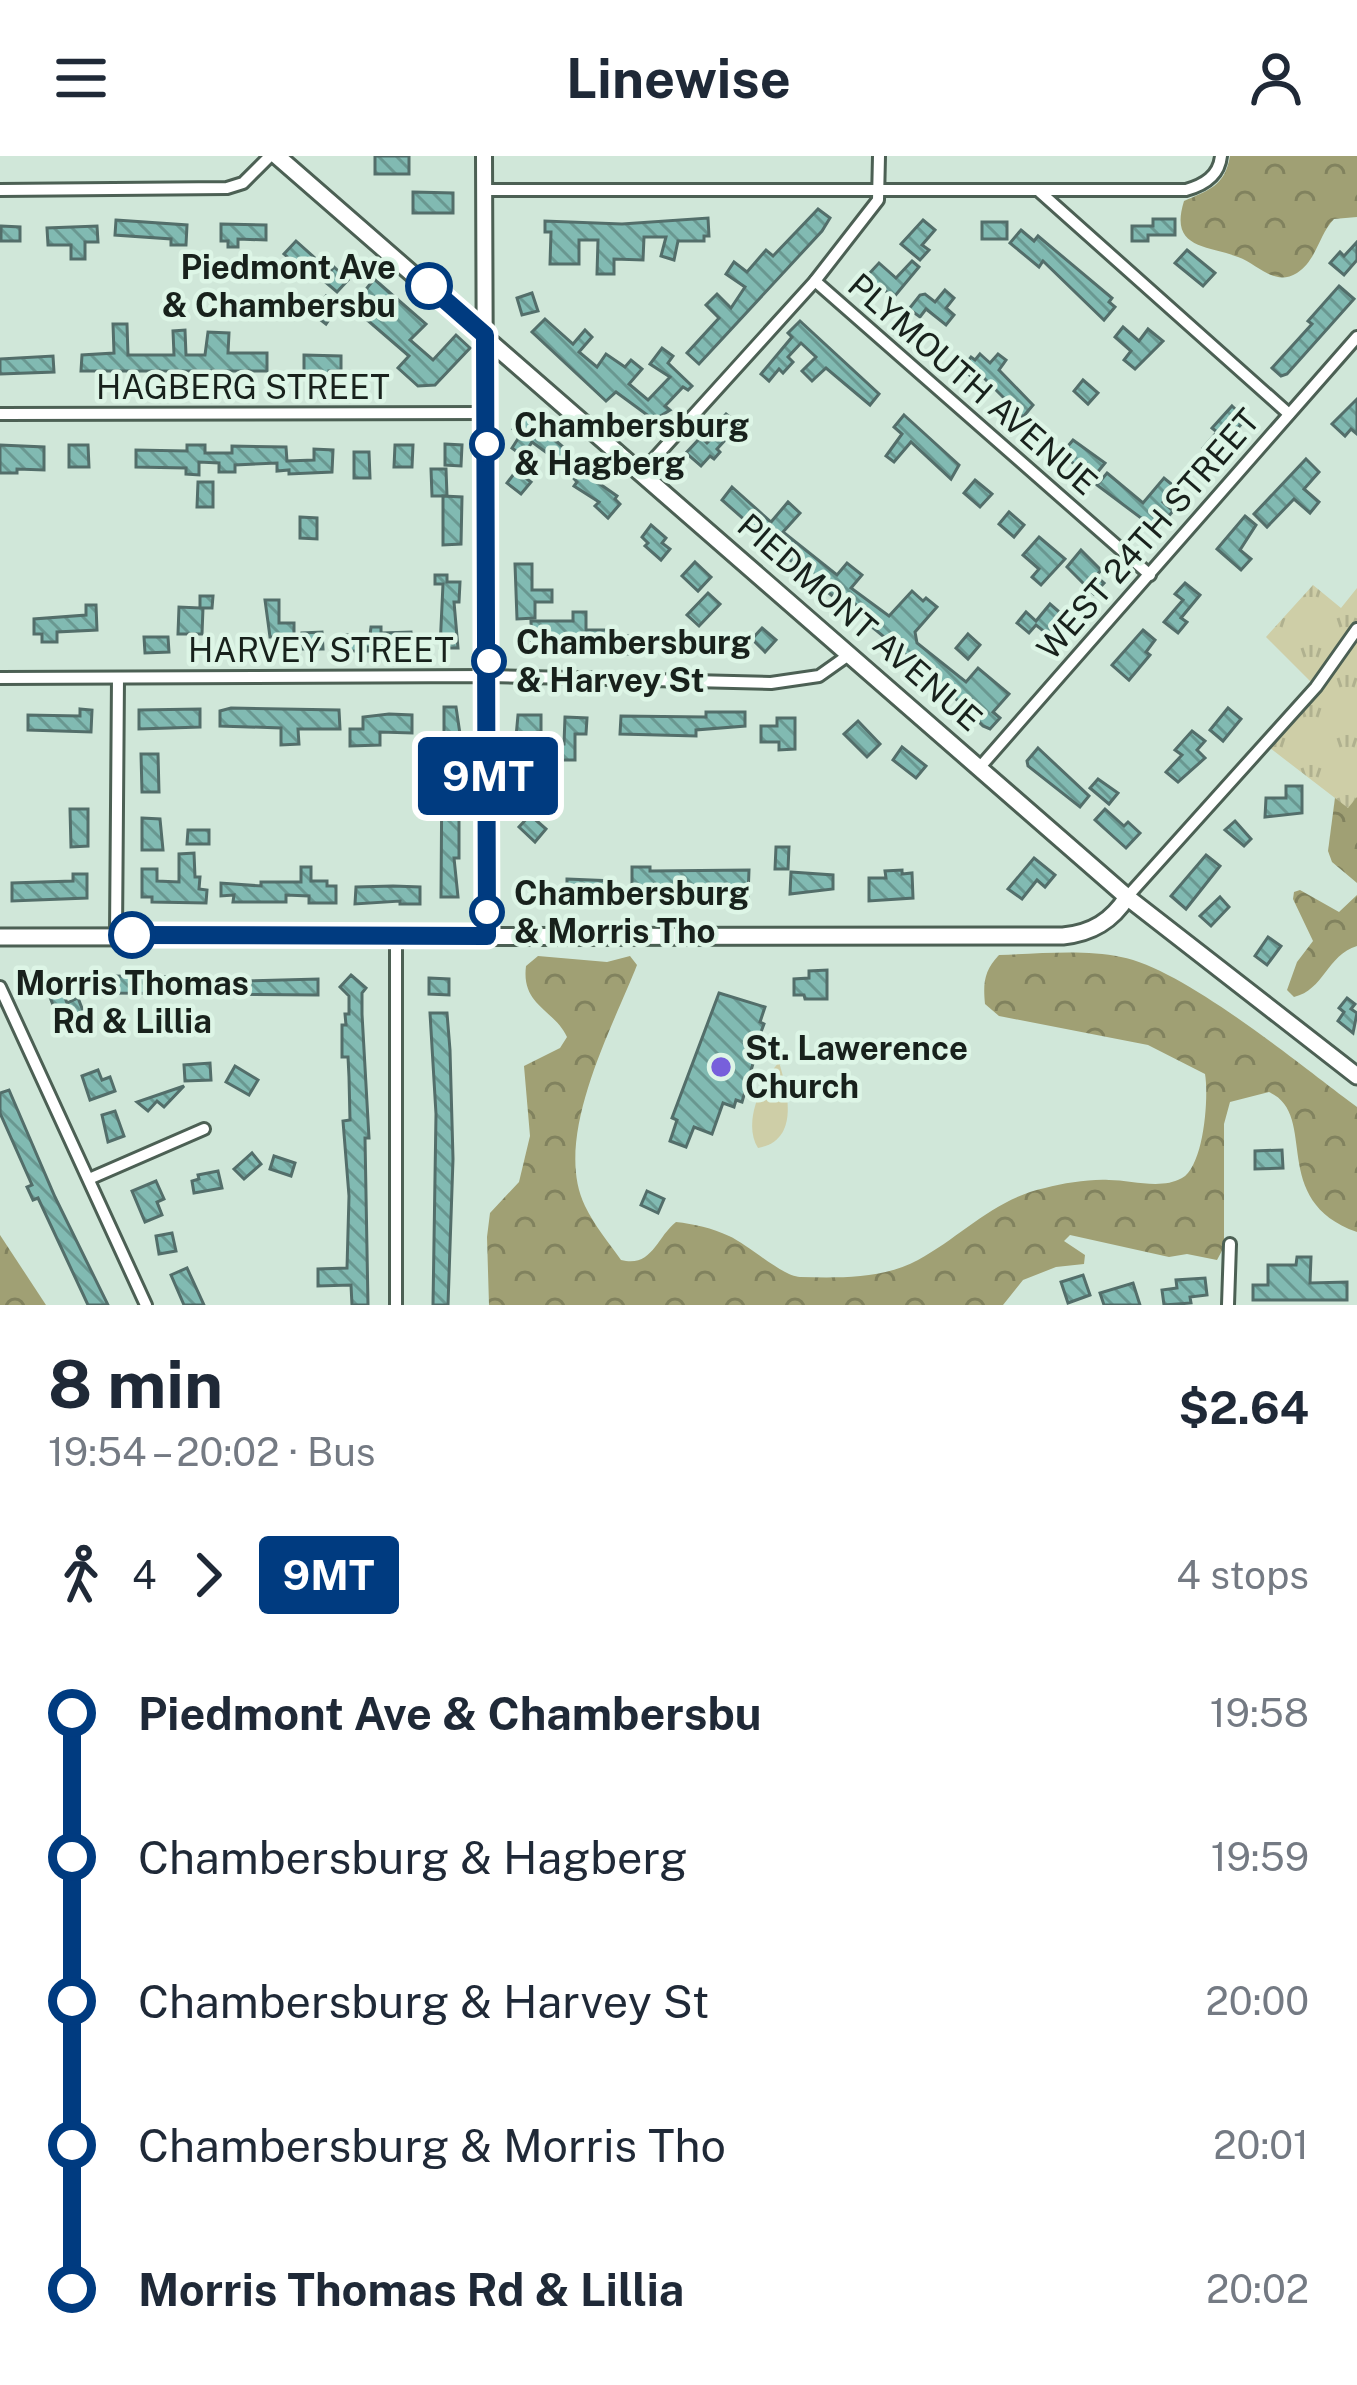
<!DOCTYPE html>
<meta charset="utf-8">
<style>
:root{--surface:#fff;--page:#f2f2f3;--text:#1f2937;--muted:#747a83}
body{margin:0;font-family:"Public Sans",sans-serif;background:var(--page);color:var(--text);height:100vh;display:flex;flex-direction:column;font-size:45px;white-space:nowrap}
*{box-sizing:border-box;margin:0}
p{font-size:39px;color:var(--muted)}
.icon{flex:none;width:66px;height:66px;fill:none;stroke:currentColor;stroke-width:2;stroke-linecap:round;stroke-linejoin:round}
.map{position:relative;height:1149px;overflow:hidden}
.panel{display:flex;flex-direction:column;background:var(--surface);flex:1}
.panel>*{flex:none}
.badge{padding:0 24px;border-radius:9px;font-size:42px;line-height:78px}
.map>.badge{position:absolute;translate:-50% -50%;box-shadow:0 0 0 6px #fff}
.legs{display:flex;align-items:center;gap:18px;height:132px;padding:0 48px;font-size:39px}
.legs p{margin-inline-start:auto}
.summary{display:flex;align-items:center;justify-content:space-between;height:204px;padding:0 48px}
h1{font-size:66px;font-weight:700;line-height:90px}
ul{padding:0 48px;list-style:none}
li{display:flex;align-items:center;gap:42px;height:144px;font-size:45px}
li i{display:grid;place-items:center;width:18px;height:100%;margin:0 15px;background:currentColor}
li i::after{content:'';width:30px;height:30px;margin:-15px;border:9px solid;border-radius:50%;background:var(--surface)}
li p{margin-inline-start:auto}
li:first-child i{background:linear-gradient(#0000 50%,currentColor 0)}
li:last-child i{background:linear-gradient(currentColor 50%,#0000 0)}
header{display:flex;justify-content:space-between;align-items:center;height:156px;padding:0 48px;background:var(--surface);font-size:54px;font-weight:700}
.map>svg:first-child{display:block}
.grass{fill:#cecea7}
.forest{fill:url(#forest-crowns)}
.park{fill:url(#park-tufts)}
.building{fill:url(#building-back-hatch);stroke:#536e6a;stroke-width:3}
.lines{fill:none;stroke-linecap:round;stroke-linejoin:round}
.minor-casing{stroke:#4c6054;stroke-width:16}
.tertiary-casing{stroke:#4c6054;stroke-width:20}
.secondary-casing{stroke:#4c6054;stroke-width:21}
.minor{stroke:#fff;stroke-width:10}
.tertiary{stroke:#fff;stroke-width:14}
.secondary{stroke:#fff;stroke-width:15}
.line-1-casing{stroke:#fff;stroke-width:27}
.line-1{stroke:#003b80;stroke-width:18}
.stop-1-dot{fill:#fff;stroke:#003b80;stroke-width:6}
.poi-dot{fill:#7760db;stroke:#ddf5e6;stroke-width:4.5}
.labels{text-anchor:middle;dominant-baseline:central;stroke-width:9;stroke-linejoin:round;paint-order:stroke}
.stop-label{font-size:33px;font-weight:bold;fill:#18211c;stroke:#ddf5e6;text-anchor:start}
.street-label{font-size:33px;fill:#18211c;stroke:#ddf5e6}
.poi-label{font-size:33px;font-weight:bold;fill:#18211c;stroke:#ddf5e6;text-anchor:start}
</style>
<header><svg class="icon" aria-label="menu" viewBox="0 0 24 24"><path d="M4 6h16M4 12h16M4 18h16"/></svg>Linewise<svg class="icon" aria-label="person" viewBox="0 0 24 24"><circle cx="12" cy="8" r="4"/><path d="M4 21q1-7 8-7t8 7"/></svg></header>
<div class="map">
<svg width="1357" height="1149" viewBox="0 0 1357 1149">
<defs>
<pattern id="forest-crowns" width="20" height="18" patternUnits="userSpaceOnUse" patternTransform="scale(3)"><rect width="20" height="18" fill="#a0a074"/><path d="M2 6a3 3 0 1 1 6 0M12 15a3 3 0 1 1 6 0" fill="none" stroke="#81825e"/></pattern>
<pattern id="park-tufts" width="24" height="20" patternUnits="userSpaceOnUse" patternTransform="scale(3)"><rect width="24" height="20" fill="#cecea7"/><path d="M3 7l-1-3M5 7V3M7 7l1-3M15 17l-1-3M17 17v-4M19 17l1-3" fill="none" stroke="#b0b18f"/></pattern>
<pattern id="building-back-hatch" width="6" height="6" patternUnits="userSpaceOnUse" patternTransform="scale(3)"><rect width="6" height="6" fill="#81bab2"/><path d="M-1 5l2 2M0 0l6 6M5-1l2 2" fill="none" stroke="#699790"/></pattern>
</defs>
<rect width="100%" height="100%" fill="#d0e7d9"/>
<path class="grass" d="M779,906c9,31 21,78 -21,86 -16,-26 4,-66 21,-86z"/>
<g class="forest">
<path d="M1230,0h127v61l-23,2c-15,15 -17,41 -37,54 -23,14 -39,-9 -59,-16 -32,-12 -69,-8 -54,-56 25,-11 41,-15 46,-45z"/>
<path d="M1357,614v113l-25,-21 -4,-11 8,-61z"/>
<path d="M1300,734l39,22 18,-17v51c-30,9 -33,44 -63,51l-7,-7 10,-28 16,-21 -20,-42 1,-7z"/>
<path d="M999,799c38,-1 84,-6 122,2 64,12 180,109 236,150v125c-90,-32 -37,-117 -88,-140l-39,10 -6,22v123l-7,13 -30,-6 -18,3 -99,-22 -6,6 21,14 -1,9 -28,3 -33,13 -20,25h-514l-2,-68 3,-24 29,-31 11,-46 -6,-70 36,-18 7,-11c-13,-28 -46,-31 -41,-71l12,-10 69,6 23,-6 7,9c-25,64 -85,173 -52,241 9,19 24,37 36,54 31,8 35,-22 55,-38 18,2 36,6 53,14 20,9 53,40 71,41 38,1 84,2 118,-17 44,-24 76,-61 127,-72 20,-5 44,-9 64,-8 22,0 52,10 73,-2 22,-12 27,-81 23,-104l-57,-29 -149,-29 -14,-12c-2,-21 -1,-33 14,-49z"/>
<path d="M0,1079l46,70h-46z"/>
</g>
<path class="park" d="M1313,429l28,23 16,-20v209l-9,11 -82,-63 50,-58 -50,-50z"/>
<g class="building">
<rect x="375" y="0" width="34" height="18"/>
<path d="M413,36l40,1v20h-40z"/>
<path d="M818,53l12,9 -8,13 -123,133 -12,-11 32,-35 -13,-13 11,-11 14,14 14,-21 -19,-13 8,-12 13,10 19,-22 7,6z"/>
<path d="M708,62l1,18h-5v5h-26l-4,19 -13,-4 5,-19h-22l-1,23 -29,-1v15h-17l1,-34h-19v24h-29l1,-32h-6v-11l77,3z"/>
<path d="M1153,63h22v16h-27v6h-16v-15h21z"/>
<path d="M116,64l71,5 -1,20h-15v-6l-56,-4z"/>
<path d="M923,64l12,10 -13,15 7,5 -9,10 -19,-16z"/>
<rect x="982" y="66" width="25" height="17"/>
<path d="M221,68l45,1v15l-28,-1v8h-10v-6h-7z"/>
<path d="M1,70l19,1v14h-19z"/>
<path d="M97,70l1,16h-13v17h-14v-14h-23l-1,-17z"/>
<path d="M1021,74l13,11 4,-5 74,62 -3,4 6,5 -11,13 -61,-59 -4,6 -29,-24z"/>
<path d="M296,85l20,18 -12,13 -20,-18z"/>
<path d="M1357,86v18l-13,15 -14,-12 10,-11 4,4z"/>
<path d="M1187,94l28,23 -12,13 -28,-23z"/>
<path d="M912,105l7,6 -25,30 -28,-20 13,-14 17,15z"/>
<path d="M334,111l14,13 -11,12 -14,-12z"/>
<path d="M374,123l52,45 -16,16 23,20 23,-25 14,13 -35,37 -17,1 -20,-18 11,-12 -43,-37 5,-7 -14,-11z"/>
<path d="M1339,130l15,13 -67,75 -6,2 -9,-8 40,-44 -4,-3z"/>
<path d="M945,134l9,8 -8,10 8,7 -8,10 -20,-16 -6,8 -11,-8 11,-14 5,-1 10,8z"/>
<path d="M532,137l6,18 -16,4 -5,-17z"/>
<path d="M326,140l13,9 -13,19 -13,-10z"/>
<path d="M545,163l28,25 12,-14 7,7 -13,15 18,15 9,-13 19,13 6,-7 11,9 -13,15 19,16 22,-23 -20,-13 12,-16 11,8 -5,7 24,23 -4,4 -5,-3 -18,19 5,4 -16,10 -38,-28 -10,9 -74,-69z"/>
<path d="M800,165l79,73 -9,11 -44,-37 -14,13 -10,-10 14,-14 -15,-14 -13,14 5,5 -10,11 -4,-4 -10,12 -8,-7 31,-37 -4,-4z"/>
<path d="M113,168h14l1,31h46l-1,-24 12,-1 1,25h19l3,-23 21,1 -1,20h39v18h-186l1,-16 32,-2z"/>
<path d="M1123,171l16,14 9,-12 15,12 -28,28 -11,-9 7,-9 -16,-14z"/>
<path d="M980,198l10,9 8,-9 8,6 -7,10 34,35 -10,12 -42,-42 -4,6 -15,-12 9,-12 4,3z"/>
<path d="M304,199l37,1v15h-12v5l-25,-2z"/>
<path d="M53,200l1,16 -54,2v-15z"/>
<path d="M1083,224l15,13 -10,11 -14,-13z"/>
<path d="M1357,243v35l-6,-5 -6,7 -13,-12z"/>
<path d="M1232,250l14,13 -24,26 3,3 -10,10 -12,-10 14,-16 -5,-4z"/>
<path d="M524,256l20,13 -2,4 40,34 -5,5 40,28 -2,3 5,5 -12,14 -13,-12 4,-4 -25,-16 3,-4 -19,-21 -26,-19 -9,14 -11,-8 9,-14 -8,-5z"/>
<path d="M726,258l13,11 -22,24 3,3 -6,7 -4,-3 -9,10 -15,-13 15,-16 6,6 13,-13 -5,-4z"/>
<path d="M904,259l55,50 -8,14 -40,-37 -17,20 -8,-6 16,-22 -8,-7z"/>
<path d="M1073,284l32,23 -9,11 -10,-9 -4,6 -20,-18z"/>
<path d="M445,288l17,1 -1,21 -16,-1z"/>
<path d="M0,289l44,2v23l-27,-1v4h-17z"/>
<path d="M69,289h19l1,22h-20z"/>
<path d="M187,289h18v8h27v-7l54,1 1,14 27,-1v-11l19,1 -1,22 -43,2v-4l-12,1v-8l-42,2v7h-16v-9l-20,-1v13l-13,-1v-6l-50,-1v-17l51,1z"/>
<path d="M395,289h18l-1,22h-18z"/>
<path d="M354,296h15l1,26h-16z"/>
<path d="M1306,303l13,13 -15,17 15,13 -9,11 -16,-14 -27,28 -13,-13z"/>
<path d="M431,313h15l1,27h-15z"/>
<path d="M516,315l15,11 -10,12 -14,-11z"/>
<path d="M1107,317l36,30 21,-25 11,9 -12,15 10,9 -16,19 -60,-45z"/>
<path d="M975,324l17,14 -12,13 -16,-14z"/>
<path d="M198,326h15v25h-16z"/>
<path d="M732,331l39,35 17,-20 12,11 -17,19 54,43 10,-12 15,12 -11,13 38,28 23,-25 11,10 3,-3 11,9 -22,25 2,11 49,39 12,-14 31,26 -16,18 7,6 -10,11 -7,-3 -45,-45 -71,-58 6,-6 -29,-21 -5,5 -18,-14 -99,-87z"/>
<path d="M443,340l19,1 -1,47 -18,1z"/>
<path d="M1009,356l15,13 -10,12 -15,-13z"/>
<path d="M1245,360l11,9 -16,25 11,9 -10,11 -24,-21z"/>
<path d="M300,361l17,1v21l-17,-1z"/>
<path d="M651,369l15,13 -4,5 8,6 -9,11 -16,-14 3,-3 -6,-6z"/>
<path d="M1039,381l26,22 -24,26 -9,-8 7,-8 -16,-14z"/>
<path d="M1081,394l20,20 -5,6 8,7 -10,11 -27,-27z"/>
<path d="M695,406l16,15 -13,14 -16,-15z"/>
<path d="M515,408h17v26h20v12h-17v16l-18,1z"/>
<path d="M435,419h12v7h13l-1,20h-5l4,46h-18l3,-64h-8z"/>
<path d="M1185,427l15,12 -19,23 6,4 -9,11 -14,-11 19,-22 -8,-6z"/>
<path d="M708,437l12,11 -21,22 -12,-11z"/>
<path d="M200,440h13l-1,12h-9l-1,26h-24l1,-27 21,1z"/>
<path d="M265,444h14v23h15v14h-24z"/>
<path d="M1050,448l15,13 -5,6 6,5 -11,12 -19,-15 -7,8 -12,-10 9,-11 10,9z"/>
<path d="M86,449h10l1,25 -40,2v10h-15v-8h-8v-15l52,-4z"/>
<path d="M573,456h13v18h27v6h19l-1,18 -99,-2 -1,-31h42z"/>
<path d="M371,471h10v6l30,-1 1,18 -44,-3v4h-21v-16h23z"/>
<path d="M762,472l14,12 -11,12 -13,-13z"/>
<path d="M1143,474l12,10 -9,12 4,3 -21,25 -17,-15z"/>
<path d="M322,476l1,17h-20l-1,-16z"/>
<path d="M968,478l12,11 -12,14 -12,-11z"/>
<path d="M144,481h24l1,15 -24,1z"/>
<path d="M444,551h12l4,27h-16z"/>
<path d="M231,552l108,2 1,19h-42l1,15 -18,1v-17l-61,-2v-15z"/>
<path d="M1228,552l13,11 -18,22 -13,-11z"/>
<path d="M80,553l12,1 -1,22 -63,-2v-15l52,1z"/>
<path d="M200,553v18l-61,2v-19z"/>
<path d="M706,556h39v14l-49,4v6l-76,-2 1,-18 85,1z"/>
<path d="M389,558l23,1v18l-32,-1v13l-30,1v-17h13v-12z"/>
<path d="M518,559h23v17l-12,1v15h-14z"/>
<path d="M565,561l22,1 -1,16h-11v26h-16v-16h5z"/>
<path d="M777,562h18v31l-16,1v-8h-18v-16h16z"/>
<path d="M858,565l22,23 -13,13 -23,-23z"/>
<path d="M1192,575l13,10 -8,9 8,8 -27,24 -12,-10 16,-17 -7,-5z"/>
<path d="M902,591l24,19 -10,12 -23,-18z"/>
<path d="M1038,592l51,48 -9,11 -52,-41 -1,-5z"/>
<path d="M141,598h17l1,38h-17z"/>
<path d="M445,598h14v104h-5l4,39h-17l1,-137z"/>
<path d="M1098,623l20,14 -9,11 -19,-16z"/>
<path d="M1286,630h16v27l-37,4 1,-19h20z"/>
<path d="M70,653h18v37l-17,1z"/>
<path d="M1105,653l19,17 4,-4 12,11 -14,15 -31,-28z"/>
<path d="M530,659l16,14 -11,13 -16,-15z"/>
<path d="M142,662l18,1 3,31h-21z"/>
<path d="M1235,665l16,18 -7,7 -19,-16z"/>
<path d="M188,674h21v14h-22z"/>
<path d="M776,691h13l-1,22h-13z"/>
<path d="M194,697l1,24h5l-1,12 8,1 -1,13 -54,-1v-5h-10v-28h15v12l22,1v-28z"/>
<path d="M1206,699l14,11 -34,43 -15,-13z"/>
<path d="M1034,702l21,17 -10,12 -8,-7 -15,19 -14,-10z"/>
<path d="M301,711h10v14h16v5h9v17h-27v-7l-23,-1v7h-53l1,-7 -13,1v-13l40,3v-4h40z"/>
<path d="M632,711h18v4l99,-1 -1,26h-12v-8l-8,-1 -96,-1z"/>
<path d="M902,714v4l10,-1 1,25 -44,3v-23h17l-1,-7z"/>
<path d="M791,716l42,3v14l-43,5z"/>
<path d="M73,718h14v24l-75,3v-18l61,-2z"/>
<path d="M567,723l47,2v17l-47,-1z"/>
<path d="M393,730l27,1v17h-20v-3l-45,3 1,-17z"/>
<path d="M1220,741l9,10 -18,19 -11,-10z"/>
<path d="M1268,781l13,9 -14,19 -12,-9z"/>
<path d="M827,814v29h-22l-1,-4h-10v-16l15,-1v-7z"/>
<path d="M351,819l15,13 -4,5v21l7,124h-4l3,167h-16l-1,-20 -33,1v-17l29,-1 2,-72 -6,-75 7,-1 -1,-43 -1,-20h-6v-32h4l-1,-11h4v-18l-9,-9z"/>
<path d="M113,820l129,2v3l76,-2v16l-206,-2z"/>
<path d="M429,822l20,1v16l-20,-1z"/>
<path d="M61,831l6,16 11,-5 7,18 -12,5 -7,-15 -11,4 -7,-18z"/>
<path d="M719,837l46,14 -5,15 4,2 -9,24 9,3 -4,11 -6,-2 -12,42 -6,-2 -2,7 -11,-4 -11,31 -18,-7 -8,20 -16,-6 7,-21 -5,-2z"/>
<path d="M1347,842l8,6 -4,5 6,4 -4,20 -15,-12 6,-9 -5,-4z"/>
<path d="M430,857h17l3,37 3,109 -5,146h-15l3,-191z"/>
<path d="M210,907l1,17 -26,1 -1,-16z"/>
<path d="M235,910l23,14 -9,15 -23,-13z"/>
<path d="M98,914l4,10 8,-3 5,14 -25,9 -8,-24z"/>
<path d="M184,930l-20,21 -7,-6 -9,10 -11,-9z"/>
<path d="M9,934l46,107 53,108h-20l-50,-107 -5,2 -6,-13 5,-2 -32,-72v-20z"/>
<path d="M115,955l9,25 -16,6 -6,-27z"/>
<path d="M1282,994l1,18 -28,1v-18z"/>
<path d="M252,997l9,11 -17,15 -10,-10z"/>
<path d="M274,1000l21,7 -4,13 -21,-7z"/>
<path d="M218,1015l4,17 -28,5 -2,-12 7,-2 -1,-4z"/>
<path d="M156,1025l8,18 -7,3 5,13 -17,7 -13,-31z"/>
<path d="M647,1035l17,8 -6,14 -17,-8z"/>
<path d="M172,1077l4,18 -17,3 -3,-18z"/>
<path d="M1297,1101h14l-1,26 37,-1v18h-94v-15h15v-20h28z"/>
<path d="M187,1112l17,37h-20l-13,-30z"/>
<path d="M1083,1119l7,20 -22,8 -7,-21z"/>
<path d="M1205,1122l2,17 -17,2 1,6 -27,2 -2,-15 15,-2 -1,-8z"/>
<path d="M1133,1127l7,22h-36l-4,-12z"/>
</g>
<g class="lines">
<defs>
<g id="minor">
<path d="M0,34l227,-2 16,-5 27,-27"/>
<path d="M483,34h703c18,-5 33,-14 35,-34"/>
<path d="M1040,36l249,222"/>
<path d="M815,125l335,294"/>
<path d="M0,258l487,-1"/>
<path d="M642,316l173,-191 63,-81 1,-44"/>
<path d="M0,522l489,-2 282,7 48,-7 31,-22"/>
<path d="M980,611l377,-430"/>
<path d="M1127,741l189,-210 41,-58"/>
<path d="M116,779l2,-257"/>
<path d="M0,831l146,318"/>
<path d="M89,1023l115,-50"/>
<path d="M396,1149v-368"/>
<path d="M1228,1149l2,-61"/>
</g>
<path id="tertiary" d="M484,0l3,780"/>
<g id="secondary">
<path d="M277,0l850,741 230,179"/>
<path d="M0,781l1063,-1c29,-3 49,-15 64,-39"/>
</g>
</defs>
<use href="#minor" class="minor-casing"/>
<use href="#tertiary" class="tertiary-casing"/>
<use href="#secondary" class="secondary-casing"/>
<use href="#minor" class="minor"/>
<use href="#tertiary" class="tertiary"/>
<use href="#secondary" class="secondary"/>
</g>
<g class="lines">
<defs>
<path id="line-1" d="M132,779l355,1 -2,-601 -56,-49"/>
</defs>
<use href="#line-1" class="line-1-casing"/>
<use href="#line-1" class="line-1"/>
</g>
<g class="stop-1-dot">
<circle cx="429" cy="130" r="21"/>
<circle cx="487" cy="288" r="15"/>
<circle cx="489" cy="505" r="15"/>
<circle cx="487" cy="756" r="15"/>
<circle cx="132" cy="779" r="21"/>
</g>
<circle class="poi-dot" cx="721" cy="911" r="12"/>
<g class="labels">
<g class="stop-label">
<text x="396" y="111" text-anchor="end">Piedmont Ave<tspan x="396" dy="38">&amp; Chambersbu</tspan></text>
<text x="514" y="269">Chambersburg<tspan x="514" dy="38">&amp; Hagberg</tspan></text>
<text x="516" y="486">Chambersburg<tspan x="516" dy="38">&amp; Harvey St</tspan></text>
<text x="514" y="737">Chambersburg<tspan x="514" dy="38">&amp; Morris Tho</tspan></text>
<text x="132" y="827" text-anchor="middle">Morris Thomas<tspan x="132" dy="38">Rd &amp; Lillia</tspan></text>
</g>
<g class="street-label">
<text transform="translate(973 228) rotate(41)">PLYMOUTH AVENUE</text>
<text x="243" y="231">HAGBERG STREET</text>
<text transform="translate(1148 378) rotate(-49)">WEST 24TH STREET</text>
<text transform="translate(860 466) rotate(41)">PIEDMONT AVENUE</text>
<text x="321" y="494">HARVEY STREET</text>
</g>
<g class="poi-label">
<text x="745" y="892">St. Lawerence<tspan x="745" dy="38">Church</tspan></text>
</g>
</g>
</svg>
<b class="badge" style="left:488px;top:620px;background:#003b80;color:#fff">9MT</b>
</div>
<section class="panel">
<div class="summary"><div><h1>8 min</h1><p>19:54 – 20:02 · Bus</p></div><b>$2.64</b></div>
<div class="legs"><svg class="icon" aria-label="walk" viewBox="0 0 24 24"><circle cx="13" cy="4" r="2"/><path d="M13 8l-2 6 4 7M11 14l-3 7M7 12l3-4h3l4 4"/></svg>4<svg class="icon" aria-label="forward" viewBox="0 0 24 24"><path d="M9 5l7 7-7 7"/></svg><b class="badge" style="background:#003b80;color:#fff">9MT</b><p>4 stops</p></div>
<ul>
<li><i style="color:#003b80"></i><b>Piedmont Ave &amp; Chambersbu</b><p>19:58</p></li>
<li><i style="color:#003b80"></i><span>Chambersburg &amp; Hagberg</span><p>19:59</p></li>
<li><i style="color:#003b80"></i><span>Chambersburg &amp; Harvey St</span><p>20:00</p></li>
<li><i style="color:#003b80"></i><span>Chambersburg &amp; Morris Tho</span><p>20:01</p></li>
<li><i style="color:#003b80"></i><b>Morris Thomas Rd &amp; Lillia</b><p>20:02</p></li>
</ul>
</section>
